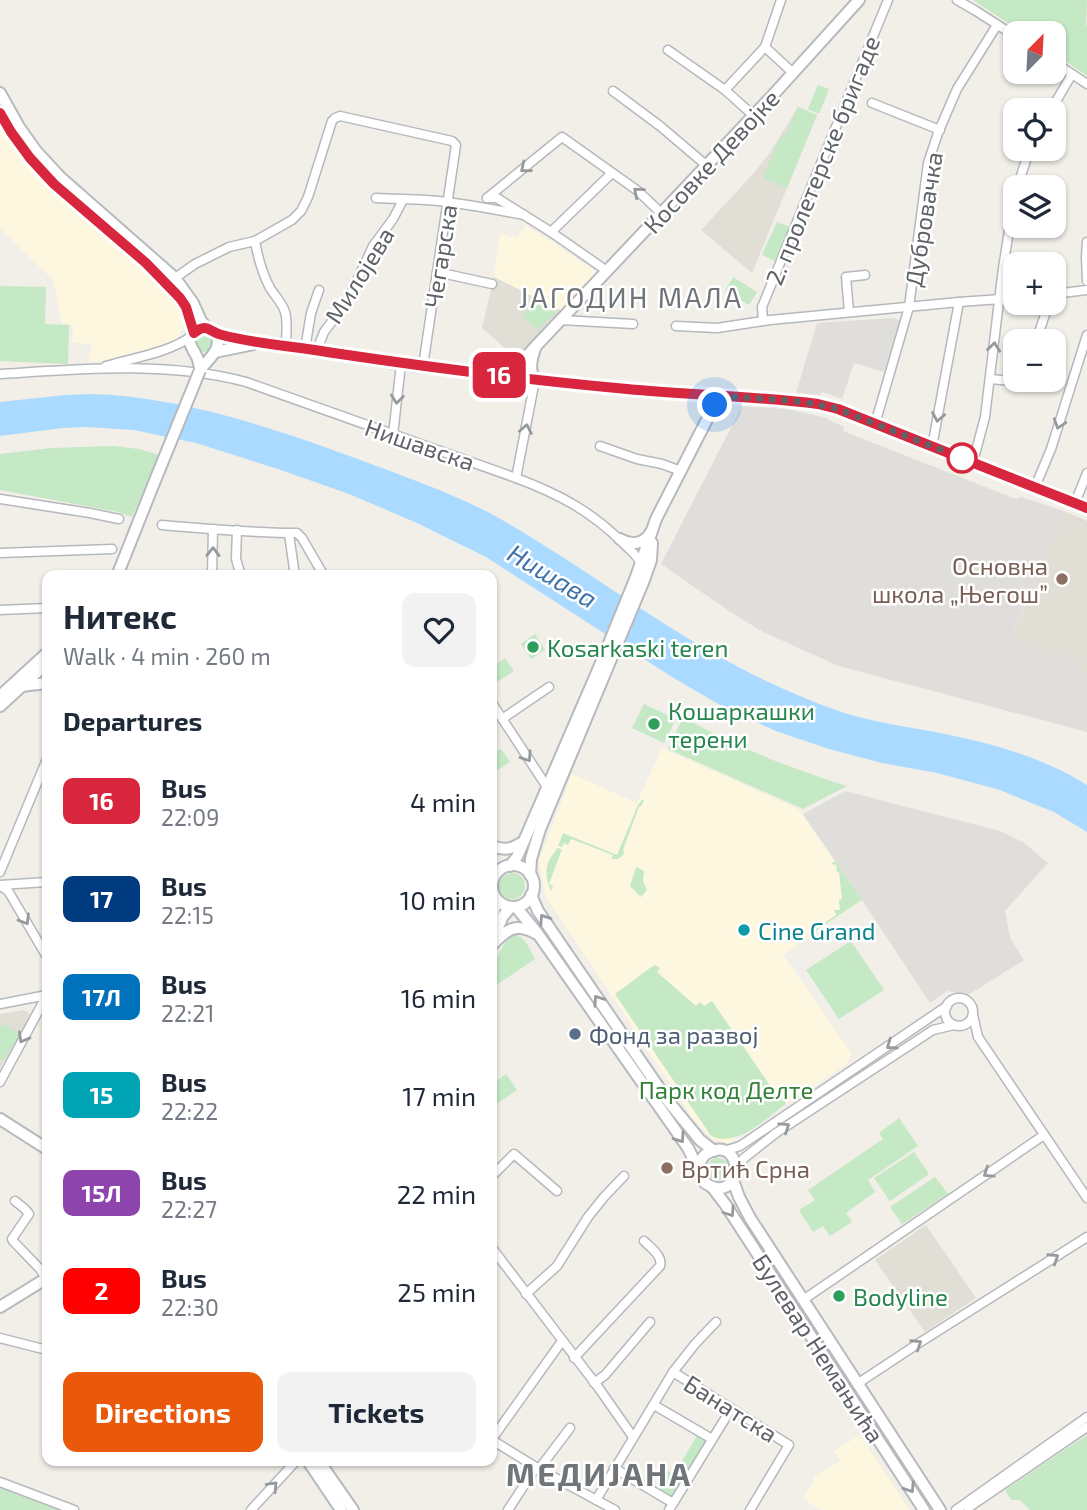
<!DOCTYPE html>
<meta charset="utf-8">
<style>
:root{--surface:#fff;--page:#f2f2f3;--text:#1f2937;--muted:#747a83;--accent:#ea580c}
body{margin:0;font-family:"Exo 2",sans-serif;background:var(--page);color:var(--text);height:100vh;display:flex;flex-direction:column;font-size:26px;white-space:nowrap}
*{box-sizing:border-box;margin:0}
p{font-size:23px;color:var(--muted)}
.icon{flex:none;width:38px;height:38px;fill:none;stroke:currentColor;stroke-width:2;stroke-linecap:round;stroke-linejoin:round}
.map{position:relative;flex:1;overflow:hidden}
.sheet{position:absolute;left:42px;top:570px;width:455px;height:896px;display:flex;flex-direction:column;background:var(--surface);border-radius:14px;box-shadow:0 2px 5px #0004}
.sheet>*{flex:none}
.badge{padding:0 14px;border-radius:10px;font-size:24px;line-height:46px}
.needle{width:46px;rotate:24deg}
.buttons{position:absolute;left:1003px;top:21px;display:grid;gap:14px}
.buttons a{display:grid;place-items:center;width:63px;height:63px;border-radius:14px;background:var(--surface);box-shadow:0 2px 5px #0004;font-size:35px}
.you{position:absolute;width:35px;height:35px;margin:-18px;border:5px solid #fff;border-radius:50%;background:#1a73e8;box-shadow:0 0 0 10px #1a73e833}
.map>.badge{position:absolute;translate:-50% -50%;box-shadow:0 0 0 4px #fff}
h2{padding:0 21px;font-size:26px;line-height:63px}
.round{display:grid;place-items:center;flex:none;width:74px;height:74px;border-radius:14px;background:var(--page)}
.head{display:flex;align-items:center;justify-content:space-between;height:119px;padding:0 21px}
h1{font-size:33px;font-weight:700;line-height:52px}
.button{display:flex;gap:14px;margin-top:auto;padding:14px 21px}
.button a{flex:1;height:80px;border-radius:14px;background:var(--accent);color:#fff;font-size:28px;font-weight:700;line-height:80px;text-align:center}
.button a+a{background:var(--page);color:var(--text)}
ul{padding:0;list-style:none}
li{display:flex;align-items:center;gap:21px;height:98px;padding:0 21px}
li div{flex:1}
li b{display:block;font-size:26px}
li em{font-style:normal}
li .badge{min-width:77px;font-weight:700;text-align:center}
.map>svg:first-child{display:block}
.commercial{fill:#fef7e0}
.industrial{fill:#e0deda}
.education{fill:#e1ded6}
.green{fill:#c5e8c5}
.water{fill:#aadaff}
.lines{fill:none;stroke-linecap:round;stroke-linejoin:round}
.street-casing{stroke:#b5b8bc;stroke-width:11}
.secondary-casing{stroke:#b6babf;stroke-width:14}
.street{stroke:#fff;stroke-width:8}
.secondary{stroke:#fff;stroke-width:10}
.secondary-bridge-casing{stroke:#b6babf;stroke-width:14;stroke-linecap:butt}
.secondary-bridge{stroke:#fff;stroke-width:10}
.oneway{stroke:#979a9d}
.line-casing{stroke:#fff;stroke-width:16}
.line{stroke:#d7263d;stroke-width:10}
.walk{stroke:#5f6368;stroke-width:7;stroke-dasharray:0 12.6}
.stop-dot{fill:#fff;stroke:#d7263d;stroke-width:3.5}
.education-dot{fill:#8d6e63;stroke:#fff;stroke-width:2.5}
.leisure-dot{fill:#2e9e5b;stroke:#fff;stroke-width:2.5}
.culture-dot{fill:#0f9aa8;stroke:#fff;stroke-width:2.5}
.service-dot{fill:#5c6f8a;stroke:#fff;stroke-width:2.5}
.labels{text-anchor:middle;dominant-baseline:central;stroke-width:5;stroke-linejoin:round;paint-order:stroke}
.street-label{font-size:24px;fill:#5f6368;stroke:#fff}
.education-label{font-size:24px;fill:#785e54;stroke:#fff;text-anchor:end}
.leisure-label{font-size:24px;fill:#27864d;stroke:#fff;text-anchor:start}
.culture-label{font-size:24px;fill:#0d838f;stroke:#fff;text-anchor:start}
.service-label{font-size:24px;fill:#4e5e75;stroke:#fff;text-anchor:start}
.park-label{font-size:24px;fill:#348238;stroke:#fff}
.water-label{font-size:26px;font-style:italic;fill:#4174aa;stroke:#fff}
.quarter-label{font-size:28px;letter-spacing:2px;fill:#70757a;stroke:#fff}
.district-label{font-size:32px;font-weight:bold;letter-spacing:2px;fill:#70757a;stroke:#fff}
</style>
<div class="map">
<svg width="1087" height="1510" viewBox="0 0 1087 1510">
<rect width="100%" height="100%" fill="#f1efe8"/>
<g class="commercial">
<path d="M0,126l24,35 24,26 90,78 36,33 9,20 1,7 -7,14 -6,4 -21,6 -53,13 -8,-1 3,-17 -20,-1 1,-18 -11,-2 -9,-43 -53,-52z"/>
<path d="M526,225l72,48 -36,38 -68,-34 6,-43 17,4z"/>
<path d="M662,748l136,61 64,91 -79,55 69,99 -5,10 -120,80 -16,-6 -19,-21 -147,-222 -6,-34 33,-87 65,29z"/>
<path d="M860,1435l50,75h-88l-19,-11 13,-24 24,-14 -6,-10z"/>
</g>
<g class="industrial">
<path d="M894,318l7,3 -17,51 -30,-9 -12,36 -20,-7 -2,3 -24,-2 21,-70z"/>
<path d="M742,406l44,3 37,8 21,10 -1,4 15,6 158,62 5,-2 43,14 -52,125 68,29 -2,5 9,4v58l-248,-66 -74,-33 -36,-22 -68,-47z"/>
<path d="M845,791l155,40 23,11 25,21 -43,48 5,27 14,22 -56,35 -21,-4 -17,12 -68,-103 -59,-86z"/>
</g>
<g class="education">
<path d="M798,107l19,8 -65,158 -51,-43 52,-56 16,-20z"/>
<path d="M494,277l68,34 -46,47 -34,-30z"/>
<path d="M1064,511l23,10v153l-9,-4 2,-5 -68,-28z"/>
<path d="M23,1010l5,2 2,3 -1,6 -29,47v-54z"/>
<path d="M926,1225l50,73 -51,34 -50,-72z"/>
</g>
<g class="green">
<path d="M973,0h114l-1,24 1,2v50l-33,-23v-20h-31z"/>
<path d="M818,85l11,4 -10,25 -11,-5z"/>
<path d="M798,107l19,8 -30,73 -24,-10 17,-41 4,1z"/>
<path d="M777,222l15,6 -15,34 -15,-7z"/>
<path d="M733,277l24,15 -8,13 -24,-14z"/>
<path d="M0,286l46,1 -1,37 24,1 -1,39 -68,-3z"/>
<path d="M536,302l21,10 -20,18 -15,-15z"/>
<circle cx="205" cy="343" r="9"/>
<path d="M113,446l26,3 20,6 -27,62 -14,-5 -118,-22v-36l51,-6z"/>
<path d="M535,634l10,16 -14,9 -10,-15z"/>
<path d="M505,658l9,13 -20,13 -2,-2v-14z"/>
<path d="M644,704l32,15 -12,24 -32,-15z"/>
<path d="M683,717c53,30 107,51 164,69l-44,23 -135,-60z"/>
<path d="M501,749l9,13 -18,12v-20z"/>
<path d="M642,800h2l-2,5 -3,2 -16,43 1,4 -6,5h-7l2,-4 -42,-16 -3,6 -4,-2 -2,4 -4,-1 5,-13 54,22 21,-50z"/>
<path d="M557,848l5,1 -13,35 4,2 -2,5c-5,-10 -7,-24 0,-34 2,-3 5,-6 6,-9z"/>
<path d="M835,861l27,39 -48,32 -1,-1 23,-16 -2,-5h6l-1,-10 3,-1 -3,-27h-2l-1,-7 -5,-1z"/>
<path d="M636,867l8,4 -1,10 4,9 -6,7 -11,-11z"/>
<circle cx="512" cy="886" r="13"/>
<path d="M511,934c13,0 19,15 24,25l-43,29v-20l15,-30z"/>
<path d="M851,941l33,49 -45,29 -33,-49z"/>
<path d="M655,965l5,3 -3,4 39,34 4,-4 4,4 8,-5 66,96 5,-2 3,9c-21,15 -48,44 -75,32l-96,-142 35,-26z"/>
<path d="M3,1024l17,10 -16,27 -4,-2v-30z"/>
<path d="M506,1074l11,16 -25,17v-23z"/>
<path d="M899,1118l19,28 -50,34 7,12 -29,21 6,9 -22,14 -7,-10 -10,6 -14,-22 16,-10 -7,-10 75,-51 -4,-6z"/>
<path d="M914,1152l15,22 -39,27 -16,-23z"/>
<circle cx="718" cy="1169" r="11"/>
<path d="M935,1177l13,17 -46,30 -12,-17z"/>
<path d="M1087,1435v75h-57l-10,-10h-9l-6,-10z"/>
<path d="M697,1436l9,5 -34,56 -15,-8 11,-18 6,3z"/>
<path d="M0,1488l56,21 4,1h-60z"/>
</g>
<path class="water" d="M92,394c99,3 205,42 298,77 39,15 78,29 114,50 98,57 184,128 289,172 16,7 34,14 51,20 33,10 67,14 101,21 49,10 99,24 142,51v47l-33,-20 -57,-23 -60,-16 -55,-10 -53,-14 -53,-18 -51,-23 -53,-31 -186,-120 -69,-34 -68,-29 -71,-25 -82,-26 -62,-13 -46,-3 -25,1 -63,8v-34l65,-7z"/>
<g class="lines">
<defs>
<g id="street">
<path d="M957,0l19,11 39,25"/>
<path d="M765,47l28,26"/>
<path d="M668,50l57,40 29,26"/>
<path d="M1054,62l33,22"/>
<path d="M725,90l40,-43 16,-47"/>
<path d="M613,91l47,35 46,39"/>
<path d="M872,103l68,27"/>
<path d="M1051,110l21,-36"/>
<path d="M1017,187l13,-38"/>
<path d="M376,198c17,1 33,1 50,2 33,2 65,9 98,15"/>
<path d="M487,198l75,-61 76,54 23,22"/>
<path d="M487,198h10l54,34 56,39"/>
<path d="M551,232l61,-59"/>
<path d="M255,241c3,17 7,32 15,47 5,8 13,16 15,24 3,10 1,23 1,33"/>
<path d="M1087,242l-1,15 1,24"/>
<path d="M437,272l55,12"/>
<path d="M175,278l20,-14 34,-17 26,-6 37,-21 9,-9 7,-14 24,-76 3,-3 5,-2 112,25 4,4 -33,221"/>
<path d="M1054,294l33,-4"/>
<path d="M849,312l-3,-35 19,-2"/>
<path d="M561,320l72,4"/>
<path d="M763,321l-1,-14 126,-307"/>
<path d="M676,326l41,2 53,-8 189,-18 56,-4"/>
<path d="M1036,341l13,-38"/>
<path d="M305,349l6,-36 8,-23"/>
<path d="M317,350l7,-18 24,-32 25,-54 20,-27 10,-19"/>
<path d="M106,366c29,-9 60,-12 86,-30"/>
<path d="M0,374c81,-5 166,-13 246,8l270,96c43,16 75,33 108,66 7,7 14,12 18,21"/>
<path d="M990,379l33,3v-2"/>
<path d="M875,424l34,-117 19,-144 10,-30 19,-44 40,-64"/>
<path d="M393,435l8,-71"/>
<path d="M600,446l37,13 25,5 19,7"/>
<path d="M932,447l27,-145"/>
<path d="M973,462l12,-45 18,-149 12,-74"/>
<path d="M516,478l19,-98"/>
<path d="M1035,487l16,-38 36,-114"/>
<path d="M0,499l90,14 29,6"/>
<path d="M1075,503l12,-30"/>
<path d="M162,525c45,4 91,8 135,8l5,5 22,38"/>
<path d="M237,530l-1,29 5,17"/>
<path d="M289,534l6,42"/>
<path d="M0,553l112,-4"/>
<path d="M212,576l1,-47"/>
<path d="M0,610l47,-2"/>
<path d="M492,703l55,84"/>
<path d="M502,719l47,-32"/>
<path d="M0,872l47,-113"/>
<path d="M0,885l47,-3"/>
<path d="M0,886l7,4 3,4 37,63"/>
<circle cx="959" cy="1012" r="14"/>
<path d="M0,1004l47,-9"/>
<path d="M973,1015l5,22 109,161"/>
<path d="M0,1082l47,-87"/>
<path d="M724,1151l16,-5 207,-140"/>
<path d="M736,1173l7,-14 33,-26 157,-103 21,-5"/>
<path d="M492,1176l22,-22 43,37"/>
<path d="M15,1201l10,8 4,5 -17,25 1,2 27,28 6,10"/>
<path d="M492,1248l106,139 35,50"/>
<path d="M526,1294l31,-28 31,-49 16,-20 20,-21"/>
<path d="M803,1300l241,-165"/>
<path d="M0,1338l47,12"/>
<path d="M574,1358l86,-92c3,-10 -9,-18 -16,-25"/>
<path d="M673,1372l116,73 -39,65"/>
<path d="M594,1383l11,-8 45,-53"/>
<path d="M857,1384l62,-41 168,-106"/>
<path d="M654,1405l58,34"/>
<path d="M492,1439l70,-98"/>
<path d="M492,1440l47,29 76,41"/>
<path d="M614,1468l59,35"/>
<path d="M539,1469l31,-41"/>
<path d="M0,1482l74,28"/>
<path d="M596,1500l77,-128 22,-28 21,-22"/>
<path d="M968,1508l119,-81"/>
<path d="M251,1510l45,-49"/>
<path d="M508,1510l28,-43"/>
<path d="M669,1510l62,-101"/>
<path d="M956,1510l131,-93"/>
</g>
<g id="secondary">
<path d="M0,93l19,34 17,24 24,26 115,101 18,25 8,18 6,7 9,6 44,9 26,2 115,19 134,16 89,9 185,14 29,6 249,99"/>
<path d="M0,113l11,19 19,26 24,26 92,79 34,35 6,9 8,26"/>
<path d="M198,329c-14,11 -7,16 -1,28 1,2 3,10 3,13"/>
<path d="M215,352l39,-8"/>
<path d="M200,370c9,-12 23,-21 16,-36"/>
<path d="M501,375l18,-10 15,-17"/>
<path d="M535,380c-7,-10 -3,-24 1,-34l237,-251 86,-95"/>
<path d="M620,539c12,7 24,5 31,-7"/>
<path d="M117,576l37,-93"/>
<path d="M21,686l26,-3"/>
<path d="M0,696l47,-43"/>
<path d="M0,706l47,-43"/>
<path d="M492,846c13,5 21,3 32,-5"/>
<circle cx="513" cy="886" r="21"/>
<path d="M510,866l7,-9 7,-16 77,-178 35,-86 20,-58 63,-123"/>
<path d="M530,875l1,-16 9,-30 104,-249 7,-20 1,-17"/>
<path d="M531,895l7,16 130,190 32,39 14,11"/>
<path d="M516,907l22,27 150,214 17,35c37,24 41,-44 7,-32 -9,3 -12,9 -13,17"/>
<path d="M492,918l5,-18"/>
<path d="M493,939l10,-23 8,-9"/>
<path d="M492,945c15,-16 24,-23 45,-11"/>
<path d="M0,1119l47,30"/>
<path d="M733,1180l6,17 11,21 190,292"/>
<path d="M712,1187l13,17 199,306"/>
<path d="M0,1307l47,-29"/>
<path d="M308,1461l33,49"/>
<path d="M319,1461l34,49"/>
</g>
</defs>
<use href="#street" class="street-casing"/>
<use href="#secondary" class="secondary-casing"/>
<use href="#street" class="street"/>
<use href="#secondary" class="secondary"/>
<defs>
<path id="secondary-bridge" d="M154,483l46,-113"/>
</defs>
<use href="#secondary-bridge" class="secondary-bridge-casing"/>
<use href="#secondary-bridge" class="secondary-bridge"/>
</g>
<defs><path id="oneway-chevron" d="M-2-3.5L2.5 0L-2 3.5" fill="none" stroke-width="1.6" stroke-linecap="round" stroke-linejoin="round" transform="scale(1.75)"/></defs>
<g class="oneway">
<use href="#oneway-chevron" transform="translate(525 168) rotate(141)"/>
<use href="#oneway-chevron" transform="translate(638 192) rotate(-140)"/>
<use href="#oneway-chevron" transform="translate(994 347) rotate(-83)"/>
<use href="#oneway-chevron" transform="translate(397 399) rotate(96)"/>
<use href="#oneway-chevron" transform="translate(938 417) rotate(100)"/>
<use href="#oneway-chevron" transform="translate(1059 424) rotate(108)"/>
<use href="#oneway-chevron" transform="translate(526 429) rotate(-79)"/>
<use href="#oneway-chevron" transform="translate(213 552) rotate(-89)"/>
<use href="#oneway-chevron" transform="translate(527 757) rotate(56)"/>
<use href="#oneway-chevron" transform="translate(544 919) rotate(-123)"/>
<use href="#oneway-chevron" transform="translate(25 920) rotate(59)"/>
<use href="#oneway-chevron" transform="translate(598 1000) rotate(-124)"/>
<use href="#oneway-chevron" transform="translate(23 1038) rotate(119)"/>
<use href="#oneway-chevron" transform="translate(891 1045) rotate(145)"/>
<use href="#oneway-chevron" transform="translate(785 1127) rotate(-34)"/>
<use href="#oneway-chevron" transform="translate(680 1138) rotate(55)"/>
<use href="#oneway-chevron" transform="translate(988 1173) rotate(146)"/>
<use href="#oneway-chevron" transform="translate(730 1212) rotate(56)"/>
<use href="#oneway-chevron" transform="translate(1054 1258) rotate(-33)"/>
<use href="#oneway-chevron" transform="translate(917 1344) rotate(-33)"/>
<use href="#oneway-chevron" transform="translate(273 1486) rotate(-47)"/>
<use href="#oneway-chevron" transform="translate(910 1488) rotate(57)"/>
</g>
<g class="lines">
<defs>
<path id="line" d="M0,113l11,19 19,26 24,26 92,79 34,35 6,9 8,26c13,-11 15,-1 28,2 34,9 70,11 105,17 100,15 200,28 300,37 64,6 128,7 191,15l20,5 249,99"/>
</defs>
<use href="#line" class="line-casing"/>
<use href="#line" class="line"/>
<path class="walk" d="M715,405l4,-9c40,3 81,3 119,13l124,49"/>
</g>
<circle class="stop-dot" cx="962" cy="458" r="14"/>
<g class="education-dot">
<circle cx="1062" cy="579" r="7"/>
<circle cx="667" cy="1168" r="7"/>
</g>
<g class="leisure-dot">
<circle cx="533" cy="647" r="7"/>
<circle cx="654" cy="724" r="7"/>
<circle cx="839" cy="1296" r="7"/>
</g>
<circle class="culture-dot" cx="744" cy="930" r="7"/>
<circle class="service-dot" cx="575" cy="1034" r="7"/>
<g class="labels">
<g class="street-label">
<text transform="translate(822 160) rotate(-68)">2. пролетерске бригаде</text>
<text transform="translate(711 161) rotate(-47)">Косовке Девојке</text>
<text transform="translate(923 219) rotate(-81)">Дубровачка</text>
<text transform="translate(440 256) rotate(-81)">Чегарска</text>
<text transform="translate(359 275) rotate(-58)">Милојева</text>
<text transform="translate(420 444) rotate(19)">Нишавска</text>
<text transform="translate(819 1348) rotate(57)">Булевар Немањића</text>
<text transform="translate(731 1408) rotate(32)">Банатска</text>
</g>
<g class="education-label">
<text x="1048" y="565">Основна<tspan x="1048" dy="28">школа „Његош”</tspan></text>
<text x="681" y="1168" text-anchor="start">Вртић Срна</text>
</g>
<g class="leisure-label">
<text x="547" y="647">Kosarkaski teren</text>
<text x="668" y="710">Кошаркашки<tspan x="668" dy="28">терени</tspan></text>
<text x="853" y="1296">Bodyline</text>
</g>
<g class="culture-label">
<text x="758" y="930">Cine Grand</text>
</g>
<g class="service-label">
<text x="589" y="1034">Фонд за развој</text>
</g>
<g class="park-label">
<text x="726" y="1089">Парк код Делте</text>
</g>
<g class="water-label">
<text transform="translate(553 575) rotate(31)">Нишава</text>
</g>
<g class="quarter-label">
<text x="631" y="297">ЈАГОДИН МАЛА</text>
</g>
<g class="district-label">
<text x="599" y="1473">МЕДИЈАНА</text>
</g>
</g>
</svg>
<div class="buttons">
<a><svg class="needle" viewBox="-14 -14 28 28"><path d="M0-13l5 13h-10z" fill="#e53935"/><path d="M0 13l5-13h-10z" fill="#747a83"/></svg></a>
<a><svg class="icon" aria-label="locate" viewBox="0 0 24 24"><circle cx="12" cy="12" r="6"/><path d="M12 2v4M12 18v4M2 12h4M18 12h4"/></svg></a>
<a><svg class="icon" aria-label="layers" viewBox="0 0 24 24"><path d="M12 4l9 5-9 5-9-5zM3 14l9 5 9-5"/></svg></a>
<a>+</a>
<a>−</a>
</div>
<div class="you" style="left:715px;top:405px"></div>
<b class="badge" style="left:499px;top:375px;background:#d7263d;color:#fff">16</b>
<section class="sheet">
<div class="head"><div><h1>Нитекс</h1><p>Walk · 4 min · 260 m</p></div><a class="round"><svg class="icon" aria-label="heart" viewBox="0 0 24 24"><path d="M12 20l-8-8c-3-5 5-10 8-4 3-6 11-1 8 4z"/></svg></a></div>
<h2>Departures</h2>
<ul>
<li><span class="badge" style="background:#d7263d;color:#fff">16</span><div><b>Bus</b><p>22:09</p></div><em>4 min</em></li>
<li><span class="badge" style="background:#003b80;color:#fff">17</span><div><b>Bus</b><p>22:15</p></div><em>10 min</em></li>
<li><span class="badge" style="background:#0072bc;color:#fff">17Л</span><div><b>Bus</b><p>22:21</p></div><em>16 min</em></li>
<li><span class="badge" style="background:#00a3b4;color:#fff">15</span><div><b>Bus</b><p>22:22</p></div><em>17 min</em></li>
<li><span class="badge" style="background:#8e44ad;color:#fff">15Л</span><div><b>Bus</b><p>22:27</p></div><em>22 min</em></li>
<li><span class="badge" style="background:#f00;color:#fff">2</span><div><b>Bus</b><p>22:30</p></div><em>25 min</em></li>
</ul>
<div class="button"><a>Directions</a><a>Tickets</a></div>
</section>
</div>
